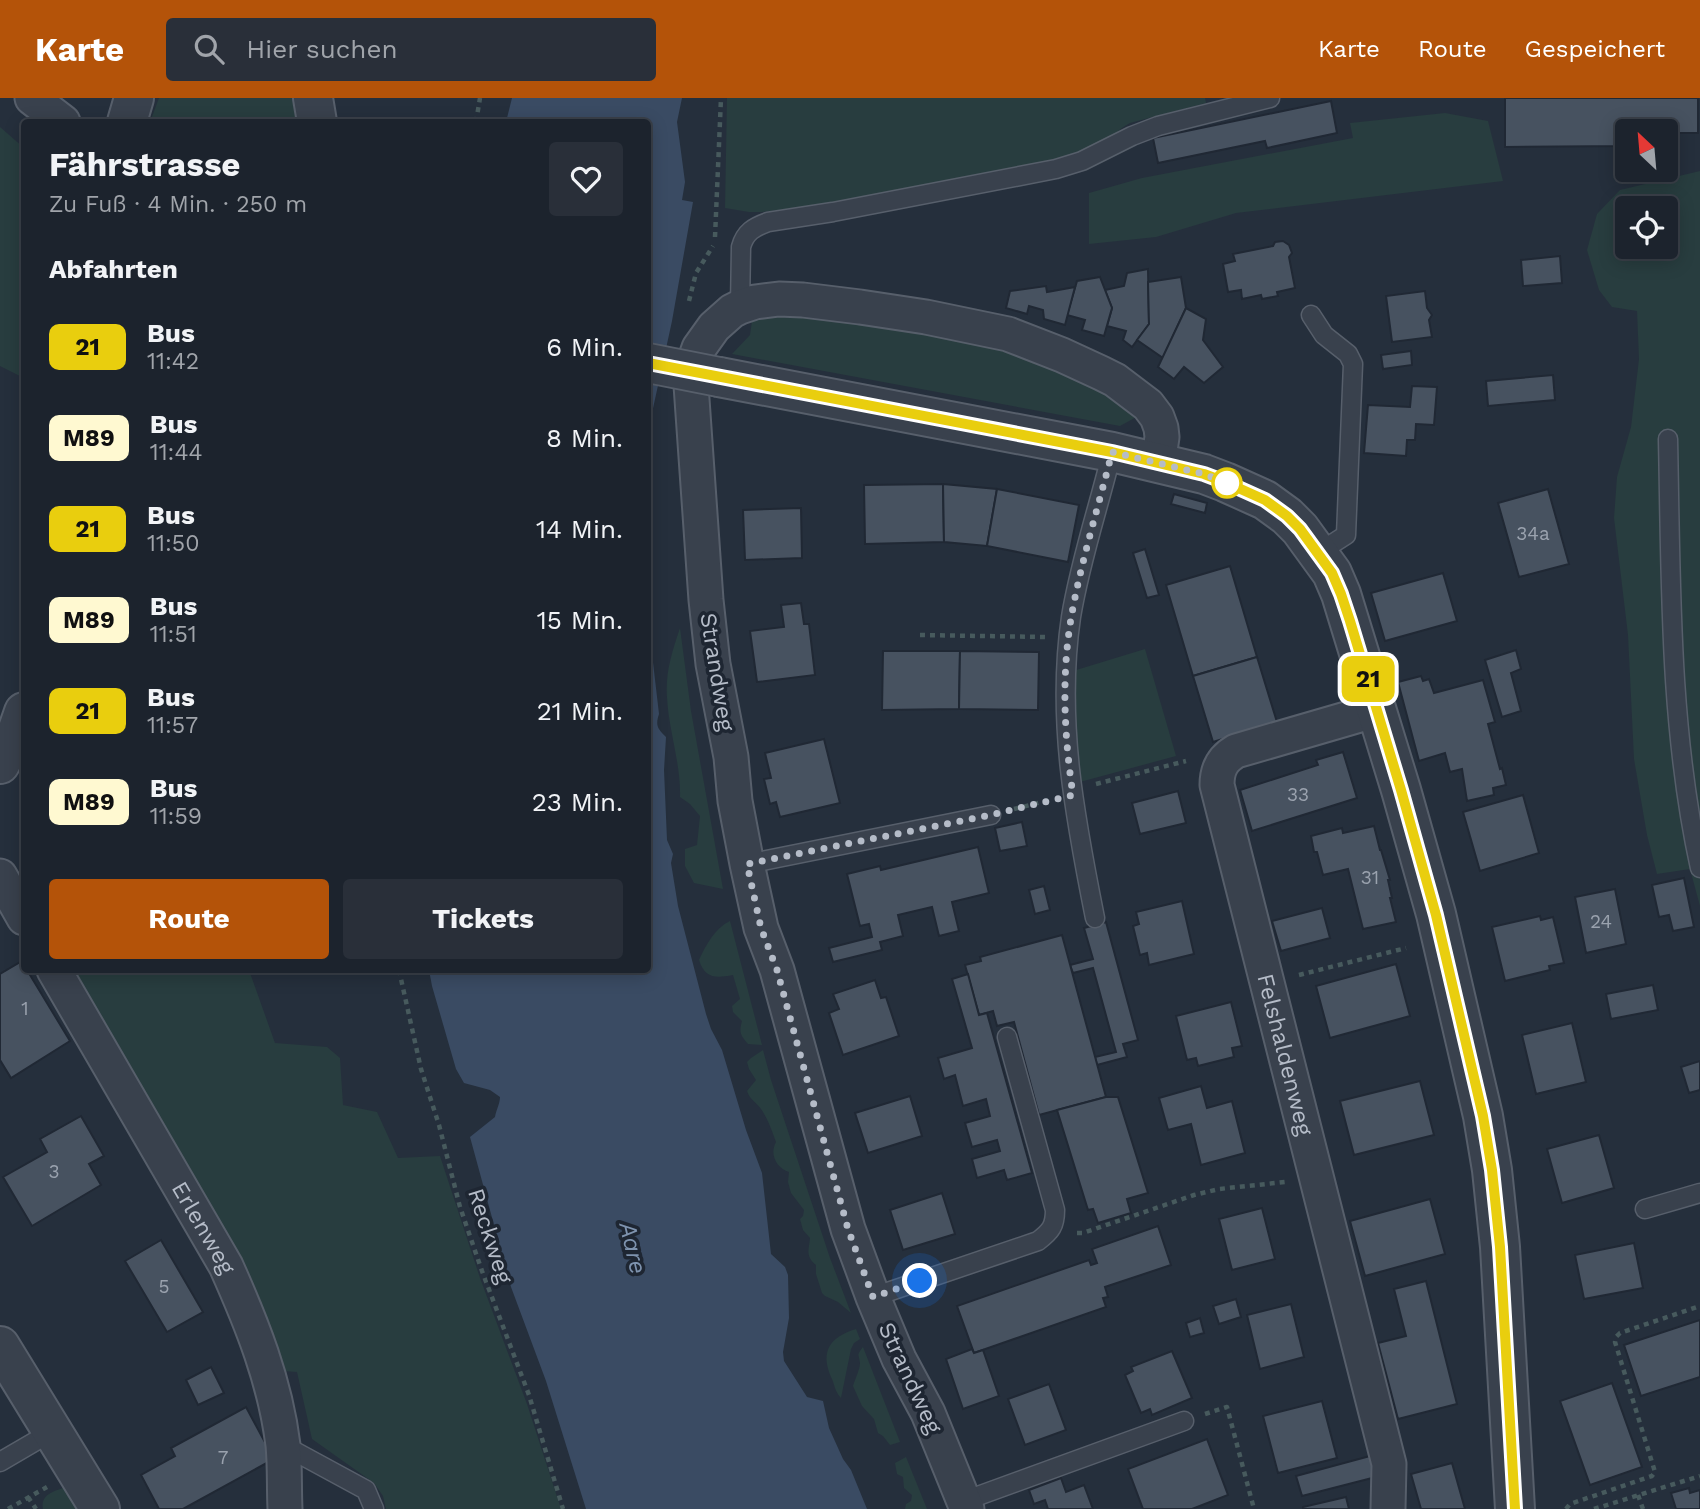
<!DOCTYPE html>
<html lang="de">
<meta charset="utf-8">
<style>
:root{--surface:#1c232d;--page:#292f39;--text:#f1f3f6;--muted:#a0a4aa;--line:#3a4049;--accent:#b45309}
body{margin:0;font-family:"Work Sans",sans-serif;background:var(--page);color:var(--text);height:100vh;display:flex;flex-direction:column;font-size:26px;white-space:nowrap}
*{box-sizing:border-box;margin:0}
p{font-size:23px;color:var(--muted)}
.icon{flex:none;width:38px;height:38px;fill:none;stroke:currentColor;stroke-width:2;stroke-linecap:round;stroke-linejoin:round}
.map{position:relative;flex:1;overflow:hidden}
.panel{position:absolute;left:21px;top:21px;width:630px;height:854px;display:flex;flex-direction:column;background:var(--surface);border-radius:7px;box-shadow:0 4px 18px #0003,0 0 0 2px var(--line)}
.panel>*{flex:none}
.badge{padding:0 14px;border-radius:10px;font-size:24px;line-height:46px}
.needle{width:46px;rotate:334deg}
.controls{position:absolute;left:1615px;top:21px;display:grid;gap:14px}
.controls a{display:grid;place-items:center;width:63px;height:63px;border-radius:7px;background:var(--surface);box-shadow:0 4px 18px #0003,0 0 0 2px var(--line);font-size:35px}
.you{position:absolute;width:35px;height:35px;margin:-18px;border:5px solid #fff;border-radius:50%;background:#1a73e8;box-shadow:0 0 0 10px #1a73e833}
.map>.badge{position:absolute;translate:-50% -50%;box-shadow:0 0 0 4px #fff}
h2{padding:0 28px;font-size:26px;line-height:63px}
.round{display:grid;place-items:center;flex:none;width:74px;height:74px;border-radius:7px;background:var(--page)}
.headline{display:flex;align-items:center;justify-content:space-between;height:119px;padding:0 28px}
h1{font-size:33px;font-weight:700;line-height:52px}
.button{display:flex;gap:14px;margin-top:auto;padding:14px 28px}
.button a{flex:1;height:80px;border-radius:7px;background:var(--accent);color:#fff;font-size:28px;font-weight:700;line-height:80px;text-align:center}
.button a+a{background:var(--page);color:var(--text)}
ul{padding:0;list-style:none}
li{display:flex;align-items:center;gap:21px;height:91px;padding:0 28px}
li div{flex:1}
li b{display:block;font-size:26px}
li em{font-style:normal}
li .badge{min-width:77px;font-weight:700;text-align:center}
header{display:flex;align-items:center;gap:42px;box-sizing:border-box;height:98px;padding:0 35px;background:var(--accent);color:#fff}
header strong{font-size:33px}
nav{display:flex;gap:38px;margin-inline-start:auto;font-size:24px}
.search{width:490px;height:63px;background:var(--page);display:flex;align-items:center;gap:18px;box-sizing:border-box;padding:0 24px;border-radius:7px;color:var(--muted);font-size:26px}
.map>svg:first-child{display:block}
.green{fill:#283d3f;fill-rule:evenodd}
.water{fill:#3a4b63}
.building{fill:#475260;stroke:#202834;stroke-width:2}
.lines{fill:none;stroke-linecap:round;stroke-linejoin:round}
.service-casing{stroke:#575f6b;stroke-width:21}
.minor-casing{stroke:#575f6b;stroke-width:37}
.tertiary-casing{stroke:#575f6b;stroke-width:42}
.path{stroke:#475a5d;stroke-width:4.5;stroke-dasharray:5 5;stroke-linecap:butt}
.service{stroke:#39414d;stroke-width:18}
.minor{stroke:#39414d;stroke-width:33}
.tertiary{stroke:#39414d;stroke-width:38}
.tertiary-bridge-casing{stroke:#575f6b;stroke-width:42;stroke-linecap:butt}
.tertiary-bridge{stroke:#39414d;stroke-width:38}
.line-casing{stroke:#fff;stroke-width:16}
.line{stroke:#e9ce0e;stroke-width:10}
.walk{stroke:#b5bcc8;stroke-width:7;stroke-dasharray:0 12.6}
.stop-dot{fill:#fff;stroke:#e9ce0e;stroke-width:3.5}
.labels{text-anchor:middle;dominant-baseline:central;stroke-width:7;stroke-linejoin:round;paint-order:stroke}
.number-label{font-size:19px;fill:#9aa2ae}
.street-label{font-size:23px;fill:#b5bcc8;stroke:#1e2632}
.water-label{font-size:24px;font-style:italic;fill:#7e93ae;stroke:#1e2632}
</style>
<header>
<strong>Karte</strong>
<div class="search"><svg class="icon" aria-label="search" viewBox="0 0 24 24"><circle cx="10" cy="10" r="6"/><path d="M15 15l6 6"/></svg>Hier suchen</div>
<nav><a>Karte</a><a>Route</a><a>Gespeichert</a></nav>
</header>
<div class="map">
<svg width="1700" height="1411" viewBox="0 0 1700 1411">
<rect width="100%" height="100%" fill="#252f3c"/>
<g class="green">
<path d="M159,0h133l4,24h-146z"/>
<path d="M727,0h478l1,5 -76,20c-12,6 -18,15 -28,21 -15,8 -33,13 -50,17l-220,43 -70,8h-13l-24,-4z"/>
<path d="M1445,15l43,8 15,60 -267,32 -80,24 -67,7v-51l53,-15 211,-40 -3,-15z"/>
<path d="M0,29l24,21v230l-24,-12z"/>
<path d="M1700,73v735l-10,-37 -33,5 -10,-39 -13,-76 -6,-124 -14,-117 3,-41 14,-50 8,-68 -2,-48 -25,-4 -13,-17 -12,-40 10,-36 23,-24zM1628,110h38v39h-38z"/>
<path d="M800,215l179,29 93,28 68,45 -20,11 -388,-72 18,-19 2,-14 15,-4z"/>
<path d="M680,530l11,83 32,178 -29,-6 -9,-17v-17l12,-4 3,-29 -10,-12 -10,-7c1,-33 -11,-65 -13,-99 -2,-25 5,-46 13,-70z"/>
<path d="M1145,551l31,107 -96,26 -6,-35 -1,-76z"/>
<path d="M730,823l32,124 -14,-1c-8,-9 -9,-12 -6,-23l-9,-9 -1,-6 8,-7 -7,-24c-17,3 -28,4 -34,-15 7,-15 16,-32 31,-39z"/>
<path d="M71,872h178l26,73 52,4 13,11 3,47 34,7 21,46 42,-2 40,122 47,126 34,105h-175l-3,-13 -9,-13 -62,-44 -15,-67 -14,-1 -31,-84 -57,-109z"/>
<path d="M763,952l8,30 59,178 21,55 -13,-11 -13,-6 -3,-3 -6,-19v-9c-11,-9 -7,-15 -6,-27l-7,-8 -3,-11 3,-3 1,-6 -13,-17 -3,-11 1,-10c-12,-4 -20,-17 -13,-30 -4,-11 -8,-23 -15,-33 -5,-7 -11,-9 -14,-18l9,-11 -7,-11 -2,-7 4,-4z"/>
<path d="M856,1231l4,10 -6,4 -3,6 -10,49c-7,-8 -6,-13 -10,-21 -11,-26 -1,-40 25,-48z"/>
<path d="M863,1249l37,95 -10,3 -7,-9 -5,-3 -4,-14 -12,-13 -9,-20c2,-7 7,-17 7,-23 -1,-10 -4,-7 3,-16z"/>
<path d="M906,1359l21,52h-22l1,-5 5,-3 1,-6 -8,-7 -1,-11 -6,-3 -2,-11z"/>
<path d="M66,1389l13,22h-36c-3,-15 12,-18 23,-22z"/>
</g>
<g class="water">
<path d="M512,0h170l-5,24 8,60 -3,18 11,2 -21,119 -20,92 -4,3v-294h-142z"/>
<path d="M648,521l11,95c-4,12 -1,15 7,23l-2,33 3,70 6,14 -2,9 7,43 28,108 5,15 11,21 24,80 16,43 9,81 14,13 3,8 1,43 -6,34 1,9 23,36 16,4 6,27 14,31 8,11 16,39h-281l-40,-128 -35,-94 -41,-150 25,-20c1,-7 5,-13 5,-20l-10,-7 -26,-7 -8,-14 -24,-83 -3,-16h219z"/>
</g>
<g class="building">
<path d="M1505,0h193v35h-27v12h-5v-14h-38v15l-123,1z"/>
<path d="M1331,3l6,32 -70,15 -2,-7 -107,22 -5,-25z"/>
<path d="M1283,143l6,4 3,8 -3,4 6,31 -18,4 1,4 -16,3 -1,-4 -19,4 -1,-9 -13,2 -5,-28 12,-3 -2,-7 40,-8 2,-4z"/>
<path d="M1560,158l2,27 -39,3 -2,-26z"/>
<path d="M1148,171l1,55 -17,23 -9,-7 3,-9 -19,-5 5,-18 -7,-18 19,-4 3,-13z"/>
<path d="M1100,179l12,31 -8,28 -22,-6 3,-10 -18,-5 10,-34z"/>
<path d="M1181,179l5,31 -23,50 -26,-18 12,-16 -1,-42z"/>
<path d="M1046,188l1,6 28,-5 -10,38 -21,-6 -1,-9 -14,-4 -2,8 -21,-6 4,-17z"/>
<path d="M1425,193l2,17 5,7 -3,5 3,17 -40,5 -6,-46z"/>
<path d="M1186,210l20,11 -3,21 20,27 -19,16 -20,-16 -10,12 -16,-12z"/>
<path d="M1411,253l1,14 -29,4 -2,-14z"/>
<path d="M1553,277l2,25 -67,6 -2,-25z"/>
<path d="M1412,288l25,1 -3,38 -18,-1 -1,16h-8l-1,16 -42,-3 4,-48 42,2z"/>
<path d="M943,386l1,58 -79,2 -1,-59z"/>
<path d="M943,386l54,5 -10,57 -43,-4z"/>
<path d="M997,391l82,16 -11,57 -81,-16z"/>
<path d="M1548,391l21,75 -50,13 -21,-74z"/>
<path d="M1174,396l33,9 -2,10 -34,-9z"/>
<path d="M801,410l1,50 -57,2 -2,-50z"/>
<path d="M1145,451l14,46 -12,3 -14,-45z"/>
<path d="M1230,468l27,91 -64,19 -27,-91z"/>
<path d="M1443,475l14,48 -72,20 -14,-48z"/>
<path d="M801,505l3,21h5l6,51 -58,7 -7,-51 34,-4 -3,-22z"/>
<path d="M1516,552l5,19 -10,4 10,38 -19,6 -17,-57z"/>
<path d="M883,553h77l-1,58 -77,1z"/>
<path d="M960,553l79,1 -1,58 -79,-1z"/>
<path d="M1257,559l20,65 -64,20 -20,-66z"/>
<path d="M1421,578l2,5 6,-2 5,14 49,-13 12,42 -7,2 12,45 2,-1 4,17 -13,3 1,7 -27,6 -5,-32 -12,3 -5,-19 -26,8 -21,-79z"/>
<path d="M824,641l16,64 -60,14 -4,-15 -6,2 -6,-25 7,-1 -6,-25z"/>
<path d="M1343,654l14,46 -105,33 -12,-41 78,-25 -2,-5z"/>
<path d="M1178,693l8,32 -46,11 -8,-31z"/>
<path d="M1523,697l16,58 -59,18 -17,-59z"/>
<path d="M1022,724l5,24 -27,5 -5,-23z"/>
<path d="M1374,728l6,24h1l9,30h-2l4,18h-2l6,24 -33,7 -15,-60 -25,6 -6,-23h-3l-3,-16 31,-8 1,5z"/>
<path d="M978,749l11,46 -37,9 7,29 -20,5 -7,-29 -34,8 5,21 -23,6 2,8 -49,12 -4,-14 43,-11 -3,-13 -9,2 -13,-52 33,-8 1,4z"/>
<path d="M1684,780l10,49 -21,4 -4,-16 -10,2 -7,-32z"/>
<path d="M1044,788l6,24 -15,4 -6,-24z"/>
<path d="M1615,791l11,55 -40,9 -11,-56z"/>
<path d="M1182,803l12,53 -45,11 -2,-12 -7,2 -7,-29 6,-2 -3,-12z"/>
<path d="M1322,810l8,30 -49,13 -9,-30z"/>
<path d="M1540,818l1,4 12,-3 11,46 -15,3 1,4 -45,11 -13,-54z"/>
<path d="M1106,824l32,118 -15,4 4,13 -30,8 -2,-8 21,-5 -23,-84 -20,5 -3,-8 23,-6 -9,-31z"/>
<path d="M1062,837l44,162 -67,18 -25,-93 -17,4 -4,-15 -14,4 -14,-50 16,-4 -1,-4z"/>
<path d="M22,863l2,5v4h3l43,71 -59,37 -11,-18v-86z"/>
<path d="M1396,866l14,52 -80,22 -14,-52z"/>
<path d="M968,876l11,41 8,-2 45,160 -25,7 -3,-10 -27,8 -5,-19 28,-8 -3,-11 -25,7 -7,-24 25,-7 -4,-17 -23,7 -8,-31 -11,4 -6,-21 34,-10 -20,-69z"/>
<path d="M875,882l6,18 5,-1 13,39 -56,19 -14,-42 10,-4 -6,-15z"/>
<path d="M1653,887l5,25 -47,9 -5,-25z"/>
<path d="M1231,904l11,44 -10,2 2,9 -36,9 -2,-8 -9,2 -11,-44z"/>
<path d="M1572,925l14,59 -50,12 -14,-59z"/>
<path d="M1700,963v29l-11,3 -8,-26z"/>
<path d="M1420,983l14,54 -80,20 -14,-54z"/>
<path d="M1201,988l6,22 25,-7 13,52 -44,12 -10,-41 -23,6 -9,-32z"/>
<path d="M910,998l12,40 -54,17 -13,-40z"/>
<path d="M1106,999h12l30,96 -21,6 4,14 -33,10 -5,-14 -5,1 -31,-100z"/>
<path d="M81,1018l23,40 -15,8 12,21 -69,41 -29,-49 44,-25 -7,-13z"/>
<path d="M1599,1037l15,53 -52,15 -15,-54z"/>
<path d="M942,1095l13,41 -52,16 -13,-40z"/>
<path d="M1430,1101l15,55 -80,22 -15,-55z"/>
<path d="M1262,1110l13,51 -43,11 -13,-51z"/>
<path d="M1158,1128l13,39 -66,22 3,10 -5,1 3,9 -132,46 -17,-47 132,-46 2,5 6,-2 -5,-14z"/>
<path d="M161,1142l42,72 -36,20 -42,-71z"/>
<path d="M1634,1145l9,45 -59,11 -9,-44z"/>
<path d="M1426,1183l31,123 -59,15 -20,-76 28,-7 -12,-47z"/>
<path d="M1236,1201l5,18 -22,7 -6,-18z"/>
<path d="M1291,1206l13,53 -44,12 -13,-54z"/>
<path d="M1200,1220l4,15 -14,4 -4,-14z"/>
<path d="M1700,1222v57l-59,19 -17,-51z"/>
<path d="M972,1251l2,4 9,-3 16,46 -36,13 -17,-50z"/>
<path d="M1172,1253l20,47 -40,17 -2,-6 -9,4 -16,-38 8,-4 -2,-4z"/>
<path d="M211,1269l13,26 -26,12 -12,-25z"/>
<path d="M1612,1285l30,84 -52,18 -30,-84z"/>
<path d="M1049,1286l17,46 -41,15 -17,-46z"/>
<path d="M1322,1303l15,57 -59,15 -15,-57z"/>
<path d="M246,1309l28,52 -91,50h-24l-18,-34 34,-19 -4,-8z"/>
<path d="M1207,1341l21,56 -36,14h-49l-15,-40z"/>
<path d="M1370,1358l6,21 -74,19 -6,-20z"/>
<path d="M1452,1365l13,46h-44l-10,-35z"/>
<path d="M1061,1380l5,14 18,-7 9,24h-45l-3,-9 -11,4 -5,-14z"/>
<path d="M1689,1390l1,5 10,-3v19h-24l-5,-16z"/>
<path d="M1346,1399l3,12h-46v-2z"/>
</g>
<g class="lines">
<defs>
<g id="service">
<path d="M740,209l1,-60c4,-15 13,-20 27,-25l65,-10 223,-43 26,-8 50,-25 26,-10 112,-28"/>
<path d="M1311,217l13,20 24,19 5,10 -7,171 -28,18"/>
<path d="M1668,341c3,143 1,288 32,429"/>
<path d="M747,766l244,-49"/>
<path d="M1095,820c-20,-100 -39,-199 -24,-301 9,-56 28,-111 41,-165"/>
<path d="M1645,1111l55,-16"/>
<path d="M873,1199l165,-56c13,-10 17,-15 17,-31l-48,-173"/>
<path d="M283,1347l83,45 8,19"/>
<path d="M0,1364l53,-31"/>
<path d="M964,1403l220,-80"/>
</g>
<g id="minor">
<path d="M32,0l31,24"/>
<path id="s1" d="M1377,612l-141,41c-14,8 -19,18 -19,34l172,679 -1,45"/>
<path d="M0,778l24,42"/>
<path id="s2" d="M54,872l172,296c26,58 49,115 57,179 2,21 1,43 2,64"/>
<path d="M967,1411l-39,-96 -29,-54 -26,-62 -25,-68 -71,-259 -16,-42 -14,-64 -12,-63 -4,-44 -18,-93 -7,-64 -15,-215 3,-23 5,-14 15,-21 18,-16 8,-4 15,-5 24,-3 24,1 57,7 66,10 82,17 54,21 39,18 14,7 33,25 9,12 4,11 1,9 -4,27"/>
</g>
<g id="tertiary">
<path d="M313,0l4,24"/>
<path d="M127,24l7,-24"/>
<path d="M719,279l393,75 92,22 21,8 40,18 22,16 13,13 32,44 9,21 60,196 35,124 47,202 9,54 8,77 15,262"/>
<path d="M0,666l17,-32 7,-20"/>
<path d="M0,1248l100,163"/>
</g>
</defs>
<use href="#service" class="service-casing"/>
<use href="#minor" class="minor-casing"/>
<use href="#tertiary" class="tertiary-casing"/>
<g class="path">
<path d="M476,24l4,-24"/>
<path d="M715,139l6,-139"/>
<path d="M689,203l7,-28 17,-27"/>
<path d="M920,537l125,2"/>
<path d="M1096,686l90,-23"/>
<path d="M1014,711l36,-9"/>
<path d="M399,872l22,99 18,56 21,82 22,64 47,124 34,114"/>
<path d="M1299,877l107,-27"/>
<path d="M1077,1135h6l111,-38 25,-6 66,-7"/>
<path d="M1205,1316l22,-7 27,102"/>
<path d="M1638,1397l5,14"/>
<path d="M28,1399l8,12"/>
<path d="M8,1411l39,-22"/>
<path d="M1566,1411l4,-5 82,-28 3,-4 -40,-130 1,-5 4,-4 80,-27"/>
<path d="M1594,1411l106,-33"/>
</g>
<use href="#service" class="service"/>
<use href="#minor" class="minor"/>
<use href="#tertiary" class="tertiary"/>
<defs>
<path id="tertiary-bridge" d="M648,265l71,14"/>
</defs>
<use href="#tertiary-bridge" class="tertiary-bridge-casing"/>
<use href="#tertiary-bridge" class="tertiary-bridge"/>
</g>
<g class="lines">
<defs>
<path id="line" d="M648,265l464,89 92,22 21,8 40,18 22,16 13,13 32,44 9,21 9,27 51,169 35,125 47,201 9,54 8,77 15,262"/>
</defs>
<use href="#line" class="line-casing"/>
<use href="#line" class="line"/>
<path class="walk" d="M920,1183l-47,16 -25,-68 -71,-259 -16,-42 -14,-64 244,-49 82,-20c-9,-60 -12,-122 -1,-182 10,-55 27,-108 40,-161l92,22 23,9"/>
</g>
<circle class="stop-dot" cx="1227" cy="385" r="14"/>
<g class="labels">
<g class="number-label">
<text x="1533" y="435">34a</text>
<text x="1298" y="696">33</text>
<text x="1370" y="779">31</text>
<text x="1601" y="823">24</text>
<text x="25" y="910">1</text>
<text x="54" y="1073">3</text>
<text x="164" y="1188">5</text>
<text x="223" y="1359">7</text>
</g>
<g class="street-label">
<text transform="translate(717 574) rotate(81)">Strandweg</text>
<text stroke="none"><textPath href="#s1" startOffset="466">Felshaldenweg</textPath></text>
<text stroke="none"><textPath href="#s2" startOffset="298">Erlenweg</textPath></text>
<text transform="translate(490 1138) rotate(72)">Reckweg</text>
<text transform="translate(910 1280) rotate(65)">Strandweg</text>
</g>
<g class="water-label">
<text transform="translate(633 1150) rotate(77)">Aare</text>
</g>
</g>
</svg>
<div class="controls">
<a><svg class="needle" viewBox="-14 -14 28 28"><path d="M0-13l5 13h-10z" fill="#e53935"/><path d="M0 13l5-13h-10z" fill="#a0a4aa"/></svg></a>
<a><svg class="icon" aria-label="locate" viewBox="0 0 24 24"><circle cx="12" cy="12" r="6"/><path d="M12 2v4M12 18v4M2 12h4M18 12h4"/></svg></a>
</div>
<div class="you" style="left:920px;top:1183px"></div>
<b class="badge" style="left:1368px;top:581px;background:#e9ce0e;color:#111">21</b>
<section class="panel">
<div class="headline"><div><h1>Fährstrasse</h1><p>Zu Fuß · 4 Min. · 250 m</p></div><a class="round"><svg class="icon" aria-label="heart" viewBox="0 0 24 24"><path d="M12 20l-8-8c-3-5 5-10 8-4 3-6 11-1 8 4z"/></svg></a></div>
<h2>Abfahrten</h2>
<ul>
<li><span class="badge" style="background:#e9ce0e;color:#111">21</span><div><b>Bus</b><p>11:42</p></div><em>6 Min.</em></li>
<li><span class="badge" style="background:#fff9d1;color:#111">M89</span><div><b>Bus</b><p>11:44</p></div><em>8 Min.</em></li>
<li><span class="badge" style="background:#e9ce0e;color:#111">21</span><div><b>Bus</b><p>11:50</p></div><em>14 Min.</em></li>
<li><span class="badge" style="background:#fff9d1;color:#111">M89</span><div><b>Bus</b><p>11:51</p></div><em>15 Min.</em></li>
<li><span class="badge" style="background:#e9ce0e;color:#111">21</span><div><b>Bus</b><p>11:57</p></div><em>21 Min.</em></li>
<li><span class="badge" style="background:#fff9d1;color:#111">M89</span><div><b>Bus</b><p>11:59</p></div><em>23 Min.</em></li>
</ul>
<div class="button"><a>Route</a><a>Tickets</a></div>
</section>
</div>
